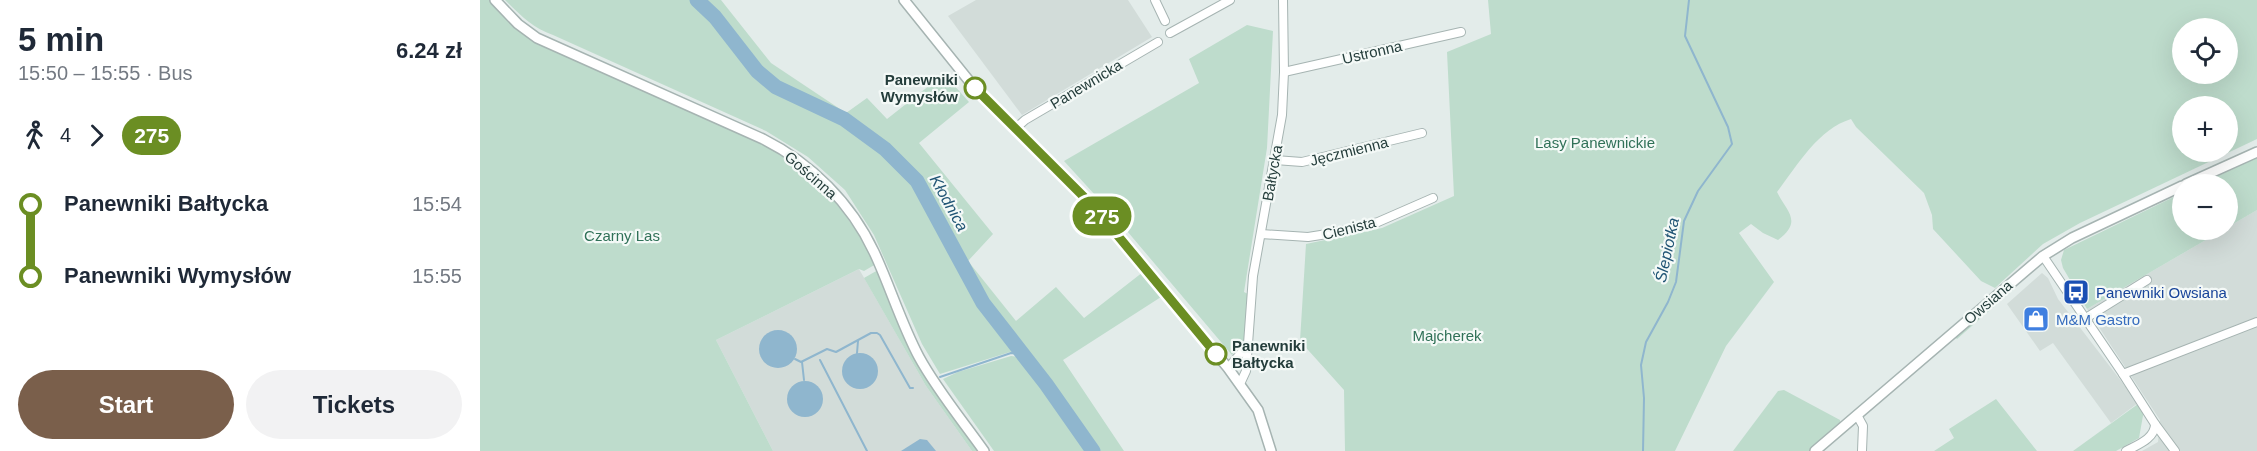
<!DOCTYPE html>
<meta charset="utf-8">
<style>
:root{--surface:#fff;--page:#f2f2f3;--text:#1f2937;--muted:#747a83;--accent:#7a5f4b}
body{margin:0;font-family:Helvetica,sans-serif;background:var(--page);color:var(--text);height:100vh;display:flex;flex-direction:column;font-size:22px;white-space:nowrap}
*{box-sizing:border-box;margin:0}
p{font-size:20px;color:var(--muted)}
.icon{flex:none;width:33px;height:33px;fill:none;stroke:currentColor;stroke-width:2;stroke-linecap:round;stroke-linejoin:round}
.map{position:relative;flex:1;overflow:hidden}
.details{display:flex;flex-direction:column;background:var(--surface);width:480px}
.details>*{flex:none}
.badge{padding:0 12px;border-radius:20px;font-size:21px;line-height:39px}
.buttons{position:absolute;left:1692px;top:18px;display:grid;gap:12px}
.buttons a{display:grid;place-items:center;width:66px;height:66px;border-radius:50%;background:var(--surface);box-shadow:0 6px 24px #0002;font-size:30px}
.map>.badge{position:absolute;translate:-50% -50%;box-shadow:0 0 0 3px #fff}
.legs{display:flex;align-items:center;gap:9px;height:66px;padding:0 18px;font-size:20px}
.legs p{margin-inline-start:auto}
.summary{display:flex;align-items:center;justify-content:space-between;height:102px;padding:0 18px}
h1{font-size:33px;font-weight:800;line-height:45px}
.primary-button{display:flex;gap:12px;margin-top:auto;padding:12px 18px}
.primary-button a{flex:1;height:69px;border-radius:36px;background:var(--accent);color:#fff;font-size:24px;font-weight:800;line-height:69px;text-align:center}
.primary-button a+a{background:var(--page);color:var(--text)}
ul{padding:0 18px;list-style:none}
li{display:flex;align-items:center;gap:21px;height:72px;font-size:22px}
li i{display:grid;place-items:center;width:9px;height:100%;margin:0 8px;background:currentColor}
li i::after{content:'';width:15px;height:15px;margin:-8px;border:4px solid;border-radius:50%;background:var(--surface)}
li p{margin-inline-start:auto}
li:first-child i{background:linear-gradient(#0000 50%,currentColor 0)}
li:last-child i{background:linear-gradient(currentColor 50%,#0000 0)}
main{display:flex;flex:1;min-height:0}
.map>svg:first-child{display:block}
.built{fill:#d2dcd9}
.green{fill:#bedccc;fill-rule:evenodd}
.water{fill:#8fb6ce}
.lines{fill:none;stroke-linecap:round;stroke-linejoin:round}
.stream{stroke:#8fb6ce;stroke-width:2}
.river{stroke:#8fb6ce;stroke-width:15}
.minor-casing{stroke:#a6b4b2;stroke-width:10}
.tertiary-casing{stroke:#a6b4b2;stroke-width:12}
.minor{stroke:#fff;stroke-width:8}
.tertiary{stroke:#fff;stroke-width:9}
.line-1-casing{stroke:#fff;stroke-width:14}
.line-1{stroke:#6b8e23;stroke-width:9}
.stop-1-dot{fill:#fff;stroke:#6b8e23;stroke-width:3}
.labels{text-anchor:middle;dominant-baseline:central;stroke-width:4.5;stroke-linejoin:round;paint-order:stroke}
.street-label{font-size:15px;fill:#243d3b;stroke:#f4f9f7}
.stop-label{font-size:15px;font-weight:bold;fill:#243d3b;stroke:#f4f9f7;text-anchor:end}
.park-label{font-size:15px;fill:#307158;stroke:#f4f9f7}
.transit-label{font-size:15px;fill:#164399;stroke:#f4f9f7;text-anchor:start}
.shop-label{font-size:15px;fill:#366cbe;stroke:#f4f9f7;text-anchor:start}
.water-label{font-size:16px;font-style:italic;fill:#215575;stroke:#f4f9f7}
</style>
<main>
<section class="details">
<div class="summary"><div><h1>5 min</h1><p>15:50 – 15:55 · Bus</p></div><b>6.24 zł</b></div>
<div class="legs"><svg class="icon" aria-label="walk" viewBox="0 0 24 24"><circle cx="13" cy="4" r="2"/><path d="M13 8l-2 6 4 7M11 14l-3 7M7 12l3-4h3l4 4"/></svg>4<svg class="icon" aria-label="forward" viewBox="0 0 24 24"><path d="M9 5l7 7-7 7"/></svg><b class="badge" style="background:#6b8e23;color:#fff">275</b></div>
<ul>
<li><i style="color:#6b8e23"></i><b>Panewniki Bałtycka</b><p>15:54</p></li>
<li><i style="color:#6b8e23"></i><b>Panewniki Wymysłów</b><p>15:55</p></li>
</ul>
<div class="primary-button"><a>Start</a><a>Tickets</a></div>
</section>
<div class="map">
<svg width="1777" height="451" viewBox="0 0 1777 451">
<rect width="100%" height="100%" fill="#e3ecea"/>
<g class="built">
<path d="M496,0h152l24,37 -130,78 -74,-99z"/>
<path d="M1777,210v241h-115l16,-9 2,-22 -73,-111 136,-79h5v-3z"/>
<path d="M379,269l67,117 46,65h-199l-57,-111z"/>
<path d="M1562,273l6,5 10,21 80,104 -27,20 -58,-80 -13,8 -33,-47z"/>
</g>
<g class="green">
<path d="M0,0h10l23,25 21,15 244,112c45,28 73,66 98,112l-12,7 -5,-2 -143,71 57,111h-293z"/>
<path d="M25,0h187l22,22 39,50 15,14 76,35 39,30 30,31 15,22 20,43 32,56 37,48 -7,1 -70,22 -18,-30 -48,-109 -29,-45 -37,-33 -42,-26 -213,-96c-20,-7 -33,-20 -48,-35z"/>
<path d="M222,0h19l50,63 75,50 21,-15 20,21 57,-45 25,28 -50,41 74,91 -25,27 48,60 40,-34 28,31 59,-46 18,25 -98,63 61,91h-27l-111,-150 -25,-43 -24,-52 -15,-28 -40,-37 -41,-27 -65,-31 -21,-19z"/>
<path d="M1008,0h769v139l-177,84 -37,21 -48,44 -14,-7 -48,-52 -1,-14 -8,-22 -68,-66 -5,-8c-33,10 -54,47 -74,73 10,20 26,29 1,48l-15,-7 -12,-9 -12,9 35,49 -48,64 -51,105h-330l-1,-61 -44,-49 6,-97 76,-16 72,-32 -7,-144 44,-18zM1702,28h46v46h-46zM1702,106h46v46h-46z"/>
<path d="M767,25l26,6 -6,117 -23,144 4,2 -4,46 -12,15 -116,-137 -52,-57 135,-78 -10,-24z"/>
<path d="M1777,157v53l-29,17v-43h-28z"/>
<path d="M1702,193v37h41l-136,79 -24,-41 -2,-8 3,-10z"/>
<path d="M398,270l32,76 69,105h-7l-46,-65 -62,-108z"/>
<path d="M1533,286l3,1 -4,4 -55,48 -2,-2z"/>
<path d="M531,356l11,1 67,94h-95l-51,-72 15,-7z"/>
<path d="M1304,390l56,30v4l-31,27h-76l45,-60z"/>
<path d="M1516,399l41,52h-103l20,-13 -5,-9z"/>
<path d="M1658,404l6,6 -5,28 -23,13h-43z"/>
</g>
<g class="water">
<circle cx="298" cy="349" r="19"/>
<circle cx="380" cy="371" r="18"/>
<circle cx="325" cy="399" r="18"/>
<path d="M440,439l7,1 9,11h-35z"/>
</g>
<g class="lines">
<g class="stream">
<path d="M254,42l4,-5"/>
<path d="M377,353l1,-12"/>
<path d="M315,359l6,3 26,-13 9,3 35,-19h6l3,2 30,53h3"/>
<path d="M340,360l47,91"/>
<path d="M322,362l2,18"/>
<path d="M460,377l71,-24 11,1"/>
<path d="M1163,451l1,-53 -3,-33 5,-23 22,-40 8,-20 8,-61 14,-30 34,-47 -4,-17 -43,-91 4,-36"/>
</g>
<path class="river" d="M217,0l18,17 42,54 19,16 68,32 41,30 32,32 66,122 63,81 47,67"/>
<defs>
<g id="minor">
<path d="M675,0l10,21"/>
<path d="M690,33l60,-33"/>
<path d="M804,72l177,-40"/>
<path d="M535,129l10,-9 133,-78"/>
<path d="M795,160l27,2 120,-29"/>
<path d="M781,234l47,3 19,-3 51,-12 55,-24"/>
<path d="M1563,256l80,118 134,-52"/>
<path d="M1606,318l61,-38"/>
<path d="M748,368l19,-22"/>
<path d="M1643,374l32,50c0,15 -18,21 -29,27"/>
<path d="M760,384l6,-13 7,-95 29,-161 2,-43 -1,-72"/>
<path d="M1377,415l6,11 -1,25"/>
<path d="M1675,424l20,27"/>
</g>
<g id="tertiary">
<path d="M15,0l23,24 19,14 226,101c48,24 88,64 111,113 16,34 27,71 45,105 18,33 43,63 65,94"/>
<path d="M424,0l70,87 129,130 125,151 30,42 13,41"/>
<path d="M1706,184l71,-32"/>
<path d="M1335,451l228,-195 29,-18 110,-52"/>
</g>
</defs>
<use href="#minor" class="minor-casing"/>
<use href="#tertiary" class="tertiary-casing"/>
<use href="#minor" class="minor"/>
<use href="#tertiary" class="tertiary"/>
</g>
<g class="lines">
<defs>
<path id="line-1" d="M495,88l119,119 122,147"/>
</defs>
<use href="#line-1" class="line-1-casing"/>
<use href="#line-1" class="line-1"/>
</g>
<defs>
<symbol id="bus-square" viewBox="-11 -11 22 22"><rect x="-9" y="-9" width="18" height="18" rx="4" fill="#1a4fb4" stroke="#f4f9f7"/><path d="M-5-6H5V4H4V6H2V4H-2V6H-4V4H-5ZM-3.5-4V0h7V-4ZM-3.5 1.2v1.5H-2V1.2ZM2 1.2v1.5H3.5V1.2Z" fill="#fff"/></symbol>
<symbol id="shop-square" viewBox="-11 -11 22 22"><rect x="-9" y="-9" width="18" height="18" rx="4" fill="#3f7fe0" stroke="#f4f9f7"/><path d="M-5-2.5h2.3a2.7 3.5 0 0 1 5.4 0H5L5.5 6h-11ZM-1.5-2.5h3a1.5 2.3 0 0 0-3 0Z" fill="#fff"/></symbol>
</defs>
<g fill-rule="evenodd">
<use href="#bus-square" x="1581" y="277" width="30" height="30"/>
<use href="#shop-square" x="1541" y="304" width="30" height="30"/>
</g>
<g class="stop-1-dot">
<circle cx="495" cy="88" r="10"/>
<circle cx="736" cy="354" r="10"/>
</g>
<g class="labels">
<g class="street-label">
<text transform="translate(892 52) rotate(-13)">Ustronna</text>
<text transform="translate(606 84) rotate(-31)">Panewnicka</text>
<text transform="translate(869 151) rotate(-14)">Jęczmienna</text>
<text transform="translate(792 173) rotate(-80)">Bałtycka</text>
<text transform="translate(331 175) rotate(41)">Gościnna</text>
<text transform="translate(869 228) rotate(-14)">Cienista</text>
<text transform="translate(1508 302) rotate(-41)">Owsiana</text>
</g>
<g class="stop-label">
<text x="478" y="79">Panewniki<tspan x="478" dy="17">Wymysłów</tspan></text>
<text x="752" y="345" text-anchor="start">Panewniki<tspan x="752" dy="17">Bałtycka</tspan></text>
</g>
<g class="park-label">
<text x="1115" y="142">Lasy Panewnickie</text>
<text x="142" y="235">Czarny Las</text>
<text x="967" y="335">Majcherek</text>
</g>
<g class="transit-label">
<text x="1616" y="292">Panewniki Owsiana</text>
</g>
<g class="shop-label">
<text x="1576" y="319">M&amp;M Gastro</text>
</g>
<g class="water-label">
<text transform="translate(469 203) rotate(61)">Kłodnica</text>
<text transform="translate(1187 250) rotate(-78)">Ślepiotka</text>
</g>
</g>
</svg>
<div class="buttons">
<a><svg class="icon" aria-label="locate" viewBox="0 0 24 24"><circle cx="12" cy="12" r="6"/><path d="M12 2v4M12 18v4M2 12h4M18 12h4"/></svg></a>
<a>+</a>
<a>−</a>
</div>
<b class="badge" style="left:622px;top:216px;background:#6b8e23;color:#fff">275</b>
</div>
</main>
